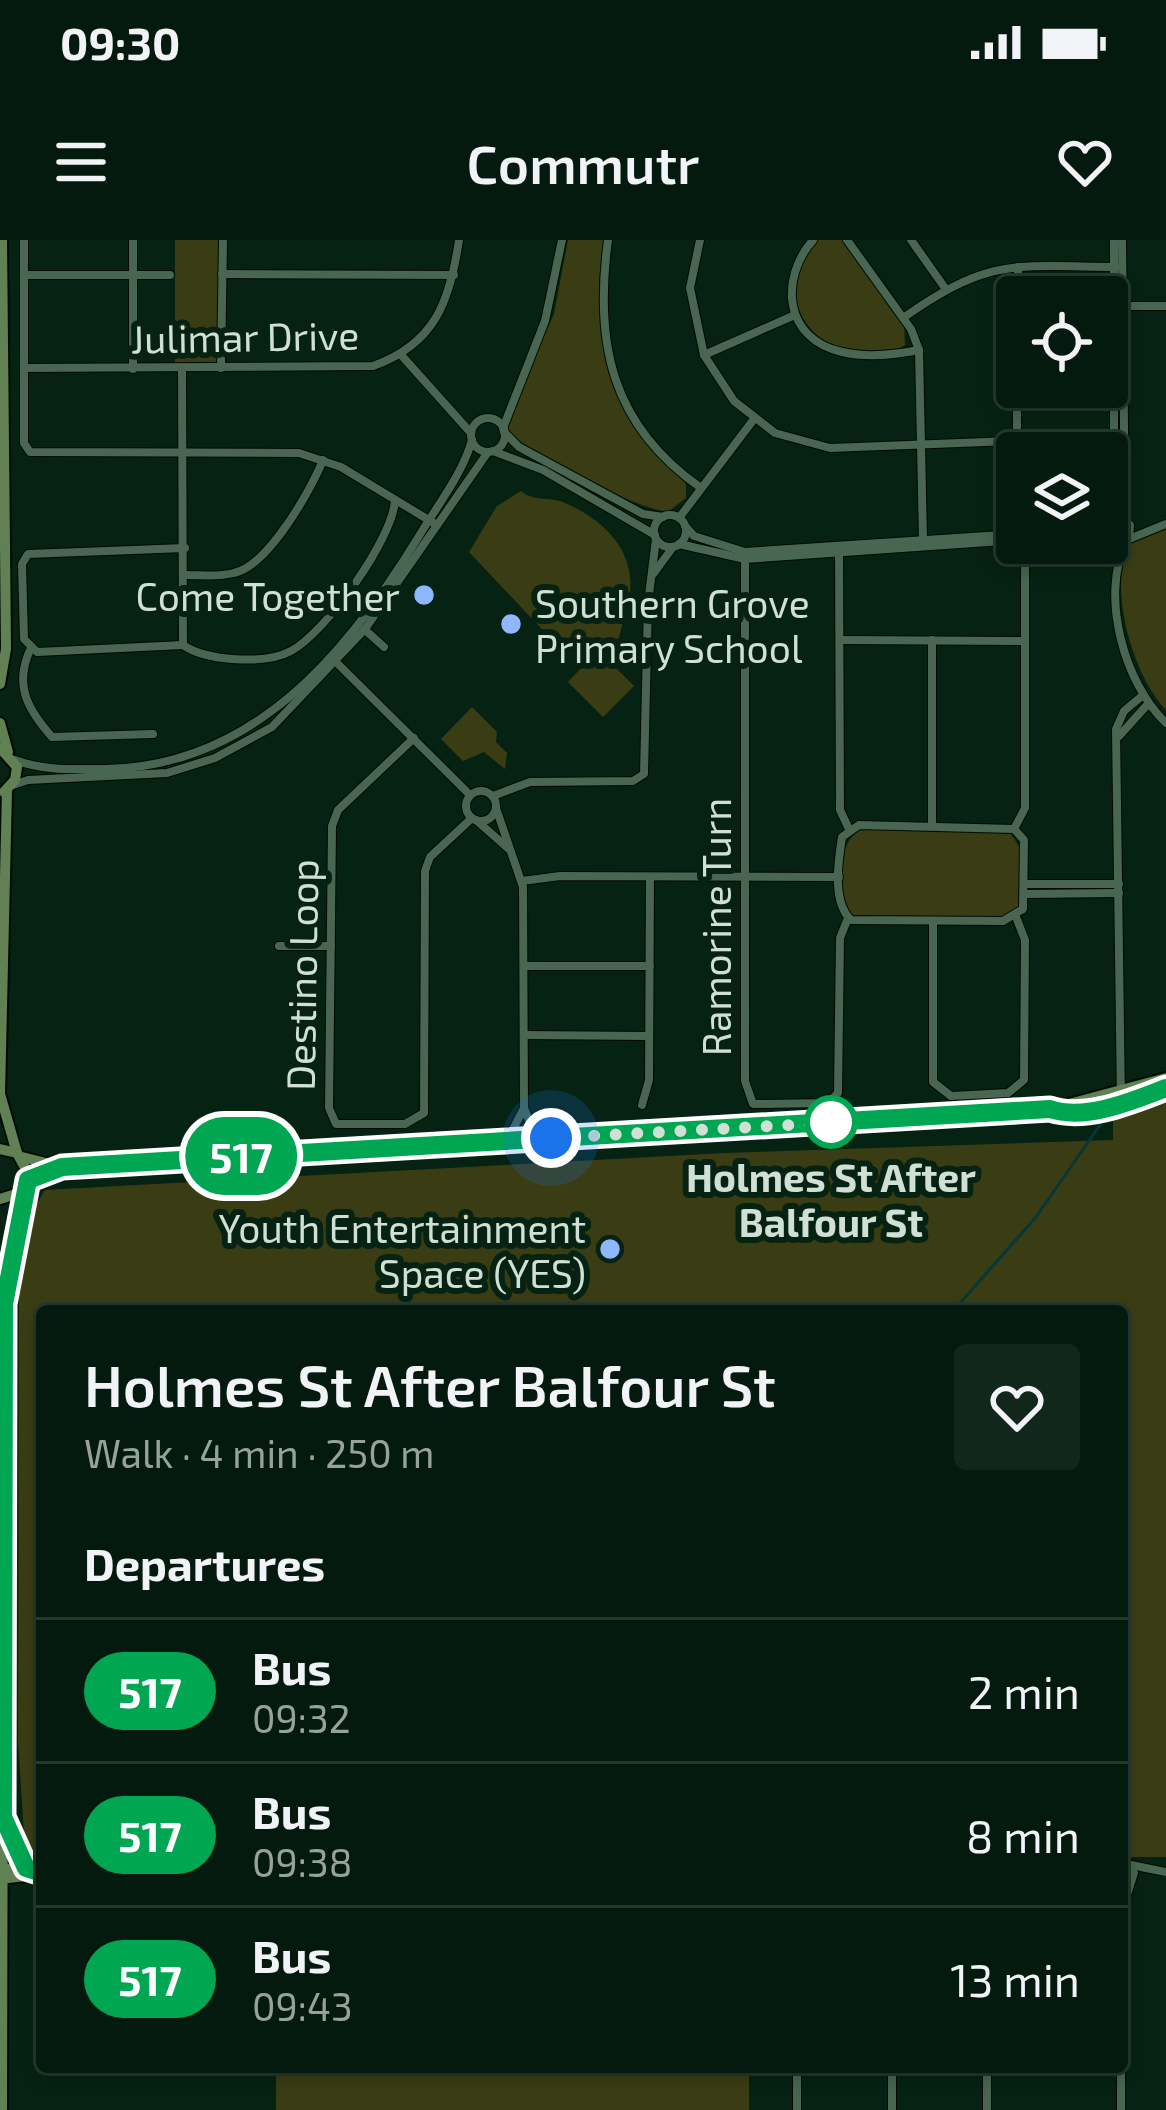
<!DOCTYPE html>
<meta charset="utf-8">
<style>
:root{--surface:#041a0e;--page:#12271c;--text:#f1f3f6;--muted:#97a19e;--line:#25382e}
body{margin:0;font-family:"Exo 2",sans-serif;background:var(--page);color:var(--text);height:100vh;display:flex;flex-direction:column;font-size:45px;white-space:nowrap}
*{box-sizing:border-box;margin:0}
p{font-size:39px;color:var(--muted)}
.icon{flex:none;width:66px;height:66px;fill:none;stroke:currentColor;stroke-width:2;stroke-linecap:round;stroke-linejoin:round}
.map{position:relative;flex:1;overflow:hidden}
.drawer{position:absolute;left:36px;top:1065px;width:1092px;height:768px;display:flex;flex-direction:column;background:var(--surface);border-radius:12px;box-shadow:0 6px 18px #0003,0 0 0 3px var(--line)}
.drawer>*{flex:none}
.badge{padding:0 24px;border-radius:39px;font-size:42px;line-height:78px}
.buttons{position:absolute;left:996px;top:36px;display:grid;gap:24px}
.buttons a{display:grid;place-items:center;width:132px;height:132px;border-radius:12px;background:var(--surface);box-shadow:0 6px 18px #0003,0 0 0 3px var(--line);font-size:60px}
.you{position:absolute;width:60px;height:60px;margin:-30px;border:9px solid #fff;border-radius:50%;background:#1a73e8;box-shadow:0 0 0 18px #1a73e833}
.map>.badge{position:absolute;translate:-50% -50%;box-shadow:0 0 0 6px #fff}
h2{padding:0 48px;font-size:45px;line-height:108px}
.round{display:grid;place-items:center;flex:none;width:126px;height:126px;border-radius:12px;background:var(--page)}
.overview{display:flex;align-items:center;justify-content:space-between;height:204px;padding:0 48px}
h1{font-size:57px;font-weight:600;line-height:90px}
ul{padding:0;list-style:none}
li{display:flex;align-items:center;gap:36px;height:144px;padding:0 48px;border-top:3px solid var(--line)}
li div{flex:1}
li b{display:block;font-size:45px}
li em{font-style:normal}
li .badge{min-width:132px;font-weight:700;text-align:center}
.status{display:flex;justify-content:space-between;align-items:center;height:84px;padding:0 60px;background:var(--surface);direction:ltr}
.status svg{height:33px;fill:currentColor}
header{display:flex;justify-content:space-between;align-items:center;height:156px;padding:0 48px;background:var(--surface);font-size:54px;font-weight:600}
.map>svg:first-child{display:block}
.green{fill:#3a3d14}
.lines{fill:none;stroke-linecap:round;stroke-linejoin:round}
.stream{stroke:#063839;stroke-width:3}
.minor-casing{stroke:#000b01;stroke-width:10}
.major-casing{stroke:#000b01;stroke-width:14}
.minor{stroke:#486652;stroke-width:8}
.major{stroke:#5f8153;stroke-width:10}
.line-casing{stroke:#fff;stroke-width:27}
.line{stroke:#00a651;stroke-width:18}
.walk{stroke:#d0e0d4;stroke-width:12;stroke-dasharray:0 21.6}
.poi-dot{fill:#8db9fc;stroke:#062212;stroke-width:4.5}
.stop-dot{fill:#fff;stroke:#00a651;stroke-width:6}
.labels{text-anchor:middle;dominant-baseline:central;stroke-width:12;stroke-linejoin:round;paint-order:stroke}
.street-label{font-size:39px;fill:#d0e0d4;stroke:#062212}
.poi-label{font-size:39px;fill:#d0e0d4;stroke:#062212;text-anchor:end}
.stop-label{font-size:39px;font-weight:bold;fill:#d0e0d4;stroke:#062212}
</style>
<div class="status"><b>09:30</b><svg viewBox="0 0 49 12"><path d="M0 12V9h3v3zM5 12V6h3v6zM10 12V3h3v9zM15 12V0h3v12zM26 1h20v11H26zM47 4h2v5h-2z"/></svg></div>
<header><svg class="icon" aria-label="menu" viewBox="0 0 24 24"><path d="M4 6h16M4 12h16M4 18h16"/></svg>Commutr<svg class="icon" aria-label="heart" viewBox="0 0 24 24"><path d="M12 20l-8-8c-3-5 5-10 8-4 3-6 11-1 8 4z"/></svg></header>
<div class="map">
<svg width="1166" height="1870" viewBox="0 0 1166 1870">
<rect width="100%" height="100%" fill="#062212"/>
<g class="green">
<path d="M175,0h44l-1,125h-43z"/>
<path d="M568,0h36c-12,116 1,160 82,244v14l-17,13c-22,4 -149,-61 -162,-81l3,-20 44,-96z"/>
<path d="M818,0h26l60,83 1,22c-54,35 -154,-28 -87,-105z"/>
<path d="M521,251c12,11 29,5 44,12 39,17 73,49 64,96 -4,20 -11,34 -12,55l-11,-11 -7,8 35,35 -31,31 -35,-35 29,-31 -12,-10 -17,16 -99,-105 28,-46z"/>
<path d="M1166,286v184c-33,-33 -62,-130 -33,-170z"/>
<path d="M472,467l25,25 -1,10 11,11 -2,16 -21,-17 -21,9 -22,-22z"/>
<path d="M863,589l145,1 13,19 -3,59 -17,9 -148,-2c-18,-19 -17,-77 10,-86z"/>
<path d="M1157,859l9,1v757h-44v-546h-1080v550l-17,-12 -7,-107 1,-479 13,-52 13,-21 679,-37 389,-13v-24z"/>
<rect x="276" y="1827" width="473" height="43"/>
</g>
<g class="lines">
<path class="stream" d="M953,1071l83,-94 64,-92"/>
<defs>
<g id="minor">
<path d="M24,0v203l6,9 269,1 42,14 96,58"/>
<path d="M608,0c-14,103 3,185 93,248"/>
<path d="M700,0l-10,48 14,67 30,46 41,32 55,15 290,-11"/>
<path d="M813,0c-34,39 -29,99 29,112 25,6 52,3 77,-2"/>
<path d="M847,0l64,89 8,21 4,190"/>
<path d="M911,0l34,48"/>
<path d="M1122,0l3,279"/>
<path d="M222,34l232,1"/>
<path d="M25,35h145"/>
<path d="M1018,57v-30"/>
<path d="M1122,66h44"/>
<path d="M903,78c87,-61 111,-52 213,-51"/>
<path d="M704,115l91,-40"/>
<path d="M402,116l69,77"/>
<path d="M24,128l349,-2c62,-22 77,-65 86,-126"/>
<path d="M182,128l1,277 -146,7 -13,-13 -2,-75 6,-10 157,-6"/>
<path d="M221,128l2,-128"/>
<path d="M133,129v-129"/>
<circle cx="488" cy="195" r="17"/>
<path d="M503,188l42,-107 17,-81"/>
<path d="M504,192l15,15 124,67 20,3"/>
<path d="M1017,203v-56"/>
<path d="M493,211l50,19 112,65"/>
<circle cx="670" cy="291" r="16"/>
<path d="M679,278l75,-99"/>
<path d="M1109,278l5,-17v-261"/>
<path d="M685,286l9,10 51,16 272,-18"/>
<path d="M1129,299l37,-15"/>
<path d="M1107,302l14,3 8,-6 1,-14 -9,-8"/>
<path d="M1126,302c-26,54 -2,141 40,181"/>
<path d="M679,304l66,15 272,-19"/>
<path d="M839,308l1,262 9,19"/>
<path d="M745,312v529l8,23 75,-1 10,-10 2,-155 8,-20"/>
<path d="M654,333l19,-26"/>
<path d="M186,335c15,0 33,2 48,-2 34,-7 77,-83 89,-113"/>
<path d="M364,389l20,18"/>
<path d="M840,400l184,1"/>
<path d="M932,400v186"/>
<path d="M183,405c22,16 82,20 108,6 35,-19 102,-112 104,-151"/>
<path d="M31,408c-18,37 -3,62 21,89l101,-3"/>
<path d="M335,421l135,134"/>
<path d="M1119,496l29,-32"/>
<path d="M414,498l-76,72 -6,16 -3,282 7,16h69l19,-11 1,-242 5,-14 42,-39"/>
<path d="M15,520c29,11 58,9 90,9 148,-2 242,-115 314,-233 18,-30 44,-63 53,-96"/>
<path d="M13,545l15,-5 139,-7 48,-15 57,-31 93,-98 123,-177"/>
<circle cx="481" cy="566" r="15"/>
<path d="M493,556l37,-14 103,-1 11,-7 4,-171 8,-64"/>
<path d="M496,568l27,79 1,221 9,22 11,6"/>
<path d="M476,580l34,30"/>
<path d="M859,585l155,4 10,11 -1,69 -20,12 -152,-1c-19,-18 -13,-58 -9,-83z"/>
<path d="M1014,589l11,-21v-265"/>
<path d="M522,641l38,-5 279,1"/>
<path d="M1025,644h94"/>
<path d="M1025,654l94,-1"/>
<path d="M933,681v161l18,14 57,-3 16,-13 1,-140 -9,-23"/>
<path d="M279,706h52"/>
<path d="M524,726h126"/>
<path d="M524,795l125,1"/>
<path d="M1121,863l-5,-374 8,-18 18,-15"/>
<path d="M642,865l7,-25 1,-203"/>
<path d="M508,899l15,-29"/>
<path d="M1122,1622l12,11 -12,37"/>
<path d="M1131,1625l35,7"/>
<path d="M892,1827v43"/>
<path d="M987,1827v43"/>
<path d="M797,1870v-43"/>
<path d="M1121,1870v-43"/>
</g>
<g id="major">
<path d="M0,444l6,-35 -4,-409"/>
<path d="M0,483l8,29"/>
<path d="M0,508l17,19 -2,13 -11,12"/>
<path d="M7,550l-7,304 17,59"/>
<path d="M1050,869c36,12 82,-8 116,-21"/>
<path d="M0,909l17,4 11,20 -9,20 -19,6"/>
<path d="M22,917l40,10 988,-58 116,-31"/>
<path d="M6,1582l20,46"/>
<path d="M0,1628l42,5"/>
<path d="M0,1639l42,-5"/>
<path d="M2,1870l2,-806 19,-115"/>
</g>
</defs>
<use href="#minor" class="minor-casing"/>
<use href="#major" class="major-casing"/>
<use href="#minor" class="minor"/>
<use href="#major" class="major"/>
</g>
<g class="lines">
<defs>
<path id="line" d="M42,1633l-16,-5 -23,-51 1,-513 24,-124 34,-13 988,-58c36,12 82,-8 116,-21"/>
</defs>
<use href="#line" class="line-casing"/>
<use href="#line" class="line"/>
<path class="walk" d="M551,898l295,-16h-15"/>
</g>
<g class="poi-dot">
<circle cx="424" cy="355" r="12"/>
<circle cx="511" cy="384" r="12"/>
<circle cx="610" cy="1009" r="12"/>
</g>
<circle class="stop-dot" cx="831" cy="882" r="24"/>
<g class="labels">
<g class="street-label">
<text transform="translate(245 96) rotate(-1)">Julimar Drive</text>
<text transform="translate(715 687) rotate(-90)">Ramorine Turn</text>
<text transform="translate(301 735) rotate(-89)">Destino Loop</text>
</g>
<g class="poi-label">
<text x="400" y="355">Come Together</text>
<text x="535" y="362" text-anchor="start">Southern Grove<tspan x="535" dy="45">Primary School</tspan></text>
<text x="586" y="987">Youth Entertainment<tspan x="586" dy="45">Space (YES)</tspan></text>
</g>
<g class="stop-label">
<text x="831" y="936">Holmes St After<tspan x="831" dy="45">Balfour St</tspan></text>
</g>
</g>
</svg>
<div class="buttons">
<a><svg class="icon" aria-label="locate" viewBox="0 0 24 24"><circle cx="12" cy="12" r="6"/><path d="M12 2v4M12 18v4M2 12h4M18 12h4"/></svg></a>
<a><svg class="icon" aria-label="layers" viewBox="0 0 24 24"><path d="M12 4l9 5-9 5-9-5zM3 14l9 5 9-5"/></svg></a>
</div>
<div class="you" style="left:551px;top:898px"></div>
<b class="badge" style="left:241px;top:916px;background:#00a651;color:#fff">517</b>
<section class="drawer">
<div class="overview"><div><h1>Holmes St After Balfour St</h1><p>Walk · 4 min · 250 m</p></div><a class="round"><svg class="icon" aria-label="heart" viewBox="0 0 24 24"><path d="M12 20l-8-8c-3-5 5-10 8-4 3-6 11-1 8 4z"/></svg></a></div>
<h2>Departures</h2>
<ul>
<li><span class="badge" style="background:#00a651;color:#fff">517</span><div><b>Bus</b><p>09:32</p></div><em>2 min</em></li>
<li><span class="badge" style="background:#00a651;color:#fff">517</span><div><b>Bus</b><p>09:38</p></div><em>8 min</em></li>
<li><span class="badge" style="background:#00a651;color:#fff">517</span><div><b>Bus</b><p>09:43</p></div><em>13 min</em></li>
</ul>
</section>
</div>
